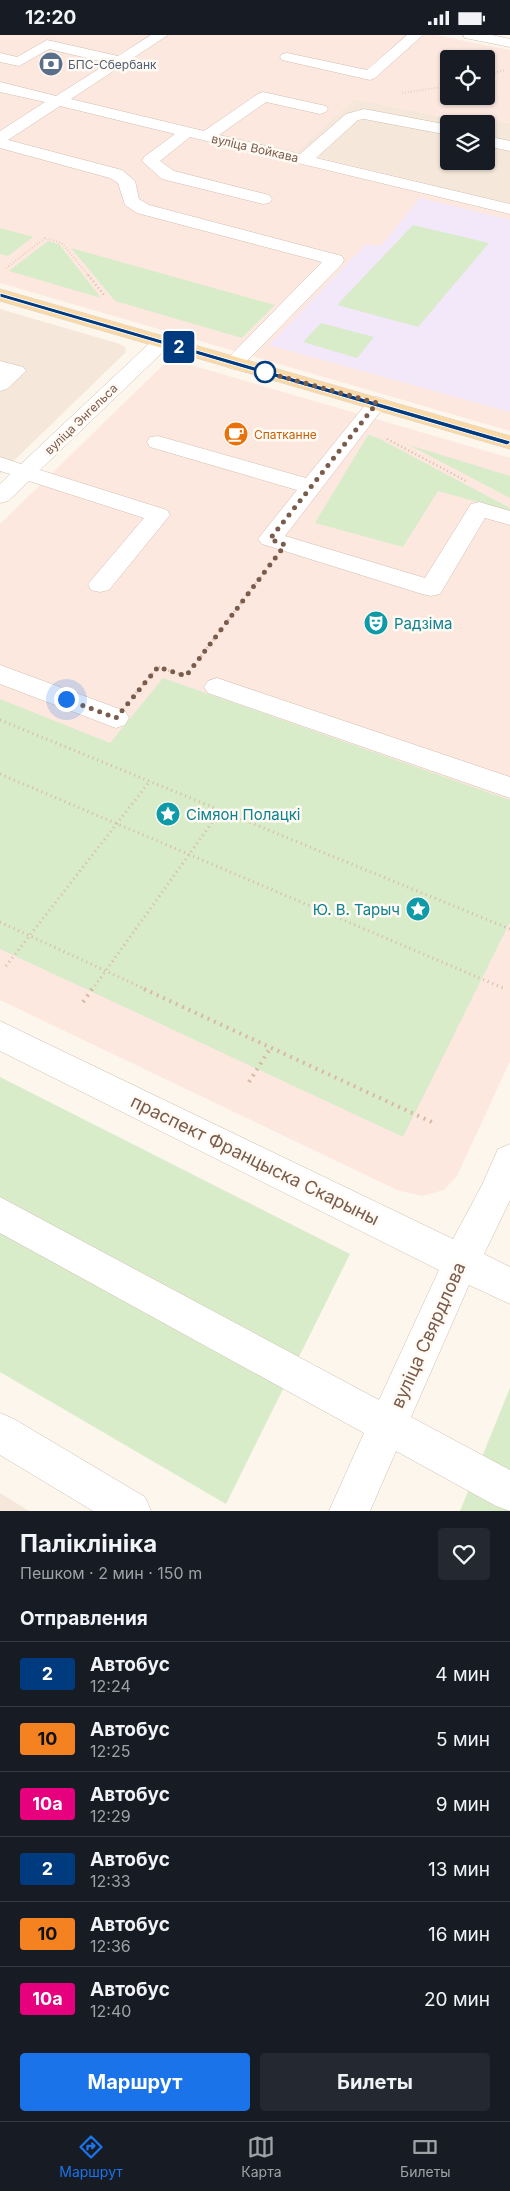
<!DOCTYPE html>
<html lang="ru">
<meta charset="utf-8">
<style>
:root{--surface:#171b24;--page:#242831;--text:#f1f3f6;--muted:#9ea1a6;--line:#363941;--accent:#1a73e8}
body{margin:0;font-family:Inter,sans-serif;background:var(--page);color:var(--text);height:100vh;display:flex;flex-direction:column;font-size:19px;white-space:nowrap}
*{box-sizing:border-box;margin:0}
p{font-size:16px;color:var(--muted)}
.icon{flex:none;width:28px;height:28px;fill:none;stroke:currentColor;stroke-width:2;stroke-linecap:round;stroke-linejoin:round}
.map{position:relative;height:1476px;overflow:hidden}
.details{display:flex;flex-direction:column;background:var(--surface);flex:1}
.details>*{flex:none}
.badge{padding:0 10px;border-radius:4px;font-size:18px;line-height:32px}
.controls{position:absolute;left:440px;top:15px;display:grid;gap:10px}
.controls a{display:grid;place-items:center;width:55px;height:55px;border-radius:5px;background:var(--surface);box-shadow:0 1px 4px #0004;font-size:25px}
.you{position:absolute;width:25px;height:25px;margin:-12px;border:4px solid #fff;border-radius:50%;background:#1a73e8;box-shadow:0 0 0 8px #1a73e833}
.map>.badge{position:absolute;translate:-50% -50%;box-shadow:0 0 0 2px #fff}
h2{padding:0 20px;font-size:19px;line-height:45px}
.round{display:grid;place-items:center;flex:none;width:52px;height:52px;border-radius:5px;background:var(--page)}
.head{display:flex;align-items:center;justify-content:space-between;height:85px;padding:0 20px}
h1{font-size:24px;font-weight:700;line-height:38px}
.button{display:flex;gap:10px;margin-top:auto;padding:10px 20px}
.button a{flex:1;height:58px;border-radius:5px;background:var(--accent);color:#fff;font-size:20px;font-weight:700;line-height:58px;text-align:center}
.button a+a{background:var(--page);color:var(--text)}
ul{padding:0;list-style:none}
li{display:flex;align-items:center;gap:15px;height:65px;padding:0 20px;border-top:1px solid var(--line)}
li div{flex:1}
li b{display:block;font-size:19px}
li em{font-style:normal}
li .badge{min-width:55px;font-weight:700;text-align:center}
.status{display:flex;justify-content:space-between;align-items:center;height:35px;padding:0 25px;background:var(--surface);direction:ltr}
.status svg{height:14px;fill:currentColor}
.tabs{display:flex;justify-content:space-around;align-items:center;height:70px;border-top:1px solid var(--line);background:var(--surface);font-size:14px;color:var(--muted)}
.tabs a{display:grid;justify-items:center;gap:2px}
.tabs .on{color:var(--accent)}
.map>svg:first-child{display:block}
.residential{fill:#f5e8da;fill-rule:evenodd}
.commercial{fill:#fde8e0;fill-rule:evenodd}
.education{fill:#f3e8fa}
.green{fill:#d8ecc9}
.lines{fill:none;stroke-linecap:round;stroke-linejoin:round}
.minor-casing{stroke:#d1beb0;stroke-width:1}
.major-casing{stroke:#dad1cd;stroke-width:1}
.path-far3{stroke:#d9b8a5;stroke-width:2;stroke-dasharray:0.5 2.5;stroke-linecap:butt}
.path-far2{stroke:#d9b8a5;stroke-width:2.5;stroke-dasharray:1 3;stroke-linecap:butt}
.path-far1{stroke:#d9b8a5;stroke-width:3;stroke-dasharray:1 4;stroke-linecap:butt}
.path{stroke:#d9b8a5;stroke-width:4;stroke-dasharray:2 5;stroke-linecap:butt}
.minor{fill:#fff;fill-rule:evenodd}
.major{fill:#fbd9a5;fill-rule:evenodd}
.line{fill:#003b80;stroke:#fff}
.walk{stroke:#7a5c4d;stroke-width:5;stroke-dasharray:0 9}
.stop-dot{fill:#fff;stroke:#003b80;stroke-width:2.5}
.labels{text-anchor:middle;dominant-baseline:central;stroke-width:5;stroke-linejoin:round;paint-order:stroke}
.far-service-label{font-size:12px;fill:#4e5e75;stroke:#fffaf3;text-anchor:start}
.far-street-label{font-size:12px;fill:#7a5c4d;stroke:#fffaf3}
.far-food-label{font-size:12px;fill:#c56008;stroke:#fffaf3;text-anchor:start}
.culture-label{font-size:15px;fill:#0d838f;stroke:#fffaf3;text-anchor:start}
.near-street-label{font-size:18px;fill:#7a5c4d;stroke:#fffaf3}
</style>
<div class="status"><b>12:20</b><svg viewBox="0 0 49 12"><path d="M0 12V9h3v3zM5 12V6h3v6zM10 12V3h3v9zM15 12V0h3v12zM26 1h20v11H26zM47 4h2v5h-2z"/></svg></div>
<div class="map">
<svg width="510" height="1476" viewBox="0 0 510 1476">
<rect width="100%" height="100%" fill="#fdf6ec"/>
<g class="residential">
<path d="M354,64l85,17 71,7v81l-214,-52zM449,89h37v37h-37z"/>
<path d="M0,274l120,35 5,3 1,5 -126,122z"/>
<path d="M0,1458l29,18h-29z"/>
</g>
<g class="commercial">
<path d="M0,0h436l74,15v73l-71,-7 -85,-17 -57,53 213,52v227l-510,-148zM449,24h37v37h-37z"/>
<path d="M177,326l333,97v603l-53,115 -13,14 -22,6 -25,-6 -397,-190v-476l162,-158z"/>
</g>
<path class="education" d="M420,163l90,22v192l-241,-67 97,-101 15,2z"/>
<g class="green">
<path d="M413,190l76,18 -71,84 -81,-22z"/>
<path d="M0,193l33,9 -25,19 -8,-2z"/>
<path d="M48,206l11,3 42,54 -92,-27z"/>
<path d="M71,213l204,57 -33,33 -127,-37z"/>
<path d="M321,288l53,14 -17,21 -54,-16z"/>
<path d="M368,400l10,3 132,70v3l-72,-20 -35,56 -88,-24z"/>
<path d="M409,410l101,31v22z"/>
<path d="M163,643l347,122v122l-107,215 -403,-188v-250l110,44z"/>
<path d="M0,1042l350,177 -124,250 -226,-132z"/>
<path d="M510,1353v123h-50z"/>
</g>
<g class="lines">
<defs>
<g id="minor">
<path d="M151,0h17l-97,64 133,32 54,-37 5,-2 63,14 2,3 -2,3 -6,2 -54,-12 -47,33 81,19 46,-40 18,-5 85,16v10l-85,-16 -6,1 -42,38 194,46v10l-320,-77 -30,24 14,10 95,24 3,4 -3,4 -6,1 -101,-25 -20,-18 2,-4 31,-23 -115,-28 -52,34 114,30 13,11 4,18 10,6 193,51 2,4 -2,4 -101,103 -7,2 -7,-2 -3,-4 3,-4 95,-97 -185,-49 -12,-8 -7,-22 -8,-5 -110,-30v-17l45,-29 -45,-10v-10l56,14 52,-33 -59,-14 -30,17 -19,-4v-9l17,4 30,-17 71,16z"/>
<path d="M407,0h16l-48,43 -5,2 -88,-20 -2,-3 2,-3 5,-1 80,17z"/>
<path d="M463,0h29l18,4v8l-45,-9z"/>
<path d="M486,101l24,5v10l-24,-5z"/>
<path d="M162,301l7,2 3,4 -3,4 -129,124 127,40 3,5 -61,75 -9,2 -9,-2 -3,-6 56,-66 -115,-37 -21,20 -8,2v-19l10,-10 -10,-3v-14l21,7 134,-126z"/>
<path d="M0,326l23,6 3,4 -19,18 -7,2z"/>
<path d="M377,362l7,2 3,4 -102,133 140,42 46,-74 8,-2 31,9v14l-25,-7 -45,76 -9,2 -9,-2 -160,-50 -4,-5 39,-49 -147,-43 -3,-5 3,-5 8,-1 148,42 64,-79z"/>
<path d="M0,630l125,46 4,7 -4,7 -9,3 -116,-44z"/>
<path d="M217,643l293,99v21l-302,-105 -4,-6 4,-6z"/>
<path d="M0,986l453,218 29,-54 16,-36 12,-5v56l-26,54 26,13v37l-41,-19 -58,132 99,53v41l-14,-5 -100,-55 -26,60h-41l35,-78 -364,-200v-36l379,203 60,-130 -439,-219z"/>
<path d="M0,1378l14,6 131,78 6,14h-58l-93,-56z"/>
</g>
<path id="major" d="M0,254l510,147v13l-510,-148z"/>
</defs>
<use href="#minor" class="minor-casing"/>
<use href="#major" class="major-casing"/>
<g class="path-far3">
<path d="M486,40l19,-5"/>
<path d="M402,58l47,-7"/>
<path d="M45,203l17,5 27,33"/>
<path d="M6,233l39,-30"/>
</g>
<g class="path-far2">
<path d="M88,240l16,20"/>
<path d="M387,404l81,43"/>
<path d="M253,552l14,-18"/>
</g>
<g class="path-far1">
<path d="M198,625l56,-74"/>
<path d="M136,658l22,-26 28,9"/>
<path d="M0,685l510,209"/>
<path d="M0,739l503,214"/>
<path d="M0,887l147,68"/>
<path d="M6,931l144,-185"/>
<path d="M92,955l129,-180"/>
</g>
<g class="path">
<path d="M144,954l292,135"/>
<path d="M83,967l9,-13"/>
<path d="M249,1047l22,-35"/>
</g>
<use href="#minor" class="minor"/>
<use href="#major" class="major"/>
</g>
<path class="line" d="M0,258l510,148v2l-3,2 -507,-148z"/>
<g class="lines">
<path class="walk" d="M66,664l50,19 42,-51 28,9 99,-131 -15,-6 107,-136 -112,-31"/>
</g>
<defs>
<symbol id="bank-disc" viewBox="-11 -11 22 22"><circle r="9.5" fill="#5c6f8a" stroke="#fffaf3"/><path d="M-6-4H6V4H-6ZM0-2.3a2.3 2.3 0 1 0 0 4.6a2.3 2.3 0 1 0 0-4.6Z" fill="#fff"/></symbol>
<symbol id="cafe-disc" viewBox="-11 -11 22 22"><circle r="9.5" fill="#e8710a" stroke="#fffaf3"/><path d="M-5.5-4.5H6V0H3Q3 3.5 0 3.5H-2.5Q-5.5 3.5-5.5 0ZM3-3.2v2h1.7v-2ZM-6 4.5H4V6H-6Z" fill="#fff"/></symbol>
<symbol id="theatre-disc" viewBox="-11 -11 22 22"><circle r="9.5" fill="#0f9aa8" stroke="#fffaf3"/><path d="M-5-5.5Q0-4 5-5.5V0Q5 5 0 6Q-5 5-5 0ZM-3.3-2.5H-1v1.5H-3.3ZM1-2.5H3.3v1.5H1ZM-2.8 1Q0 5.5 2.8 1Z" fill="#fff"/></symbol>
<symbol id="sight-disc" viewBox="-11 -11 22 22"><circle r="9.5" fill="#0f9aa8" stroke="#fffaf3"/><path d="M0-6L1.8-2.2L6-1.7L2.9 1.2L3.7 5.4L0 3.3L-3.7 5.4L-2.9 1.2L-6-1.7L-1.8-2.2Z" fill="#fff"/></symbol>
</defs>
<g fill-rule="evenodd">
<use href="#bank-disc" x="37" y="15" width="28" height="28"/>
<use href="#cafe-disc" x="222" y="385" width="28" height="28"/>
<use href="#theatre-disc" x="362" y="574" width="28" height="28"/>
<use href="#sight-disc" x="154" y="765" width="28" height="28"/>
<use href="#sight-disc" x="404" y="860" width="28" height="28"/>
</g>
<circle class="stop-dot" cx="265" cy="337" r="10"/>
<g class="labels">
<g class="far-service-label">
<text x="68" y="29">БПС-Сбербанк</text>
</g>
<g class="far-street-label">
<text transform="translate(255 113) rotate(13)">вуліца Войкава</text>
<text transform="translate(81 384) rotate(-44)">вуліца Энгельса</text>
</g>
<g class="far-food-label">
<text x="254" y="399">Спатканне</text>
</g>
<g class="culture-label">
<text x="394" y="588">Радзіма</text>
<text x="186" y="779">Сімяон Полацкі</text>
<text x="400" y="874" text-anchor="end">Ю. В. Тарыч</text>
</g>
<g class="near-street-label">
<text transform="translate(255 1125) rotate(26)">праспект Францыска Скарыны</text>
<text transform="translate(428 1300) rotate(-66)">вуліца Свярдлова</text>
</g>
</g>
</svg>
<div class="controls">
<a><svg class="icon" aria-label="locate" viewBox="0 0 24 24"><circle cx="12" cy="12" r="6"/><path d="M12 2v4M12 18v4M2 12h4M18 12h4"/></svg></a>
<a><svg class="icon" aria-label="layers" viewBox="0 0 24 24"><path d="M12 4l9 5-9 5-9-5zM3 14l9 5 9-5"/></svg></a>
</div>
<div class="you" style="left:66px;top:664px"></div>
<b class="badge" style="left:179px;top:312px;background:#003b80;color:#fff">2</b>
</div>
<section class="details">
<div class="head"><div><h1>Паліклініка</h1><p>Пешком · 2 мин · 150 m</p></div><a class="round"><svg class="icon" aria-label="heart" viewBox="0 0 24 24"><path d="M12 20l-8-8c-3-5 5-10 8-4 3-6 11-1 8 4z"/></svg></a></div>
<h2>Отправления</h2>
<ul>
<li><span class="badge" style="background:#003b80;color:#fff">2</span><div><b>Автобус</b><p>12:24</p></div><em>4 мин</em></li>
<li><span class="badge" style="background:#f58220;color:#111">10</span><div><b>Автобус</b><p>12:25</p></div><em>5 мин</em></li>
<li><span class="badge" style="background:#e6007e;color:#fff">10а</span><div><b>Автобус</b><p>12:29</p></div><em>9 мин</em></li>
<li><span class="badge" style="background:#003b80;color:#fff">2</span><div><b>Автобус</b><p>12:33</p></div><em>13 мин</em></li>
<li><span class="badge" style="background:#f58220;color:#111">10</span><div><b>Автобус</b><p>12:36</p></div><em>16 мин</em></li>
<li><span class="badge" style="background:#e6007e;color:#fff">10а</span><div><b>Автобус</b><p>12:40</p></div><em>20 мин</em></li>
</ul>
<div class="button"><a>Маршрут</a><a>Билеты</a></div>
</section>
<nav class="tabs">
<a class="on"><svg class="icon" aria-label="directions" viewBox="0 0 24 24"><path d="M12 3l9 9-9 9-9-9zM9 14v-3h6M13 9l2 2-2 2"/></svg>Маршрут</a>
<a><svg class="icon" aria-label="map" viewBox="0 0 24 24"><path d="M3 6l6-2 6 2 6-2v14l-6 2-6-2-6 2zM9 4v14M15 6v14"/></svg>Карта</a>
<a><svg class="icon" aria-label="tickets" viewBox="0 0 24 24"><path d="M3 7h18v10H3zM15 7v10"/></svg>Билеты</a>
</nav>
